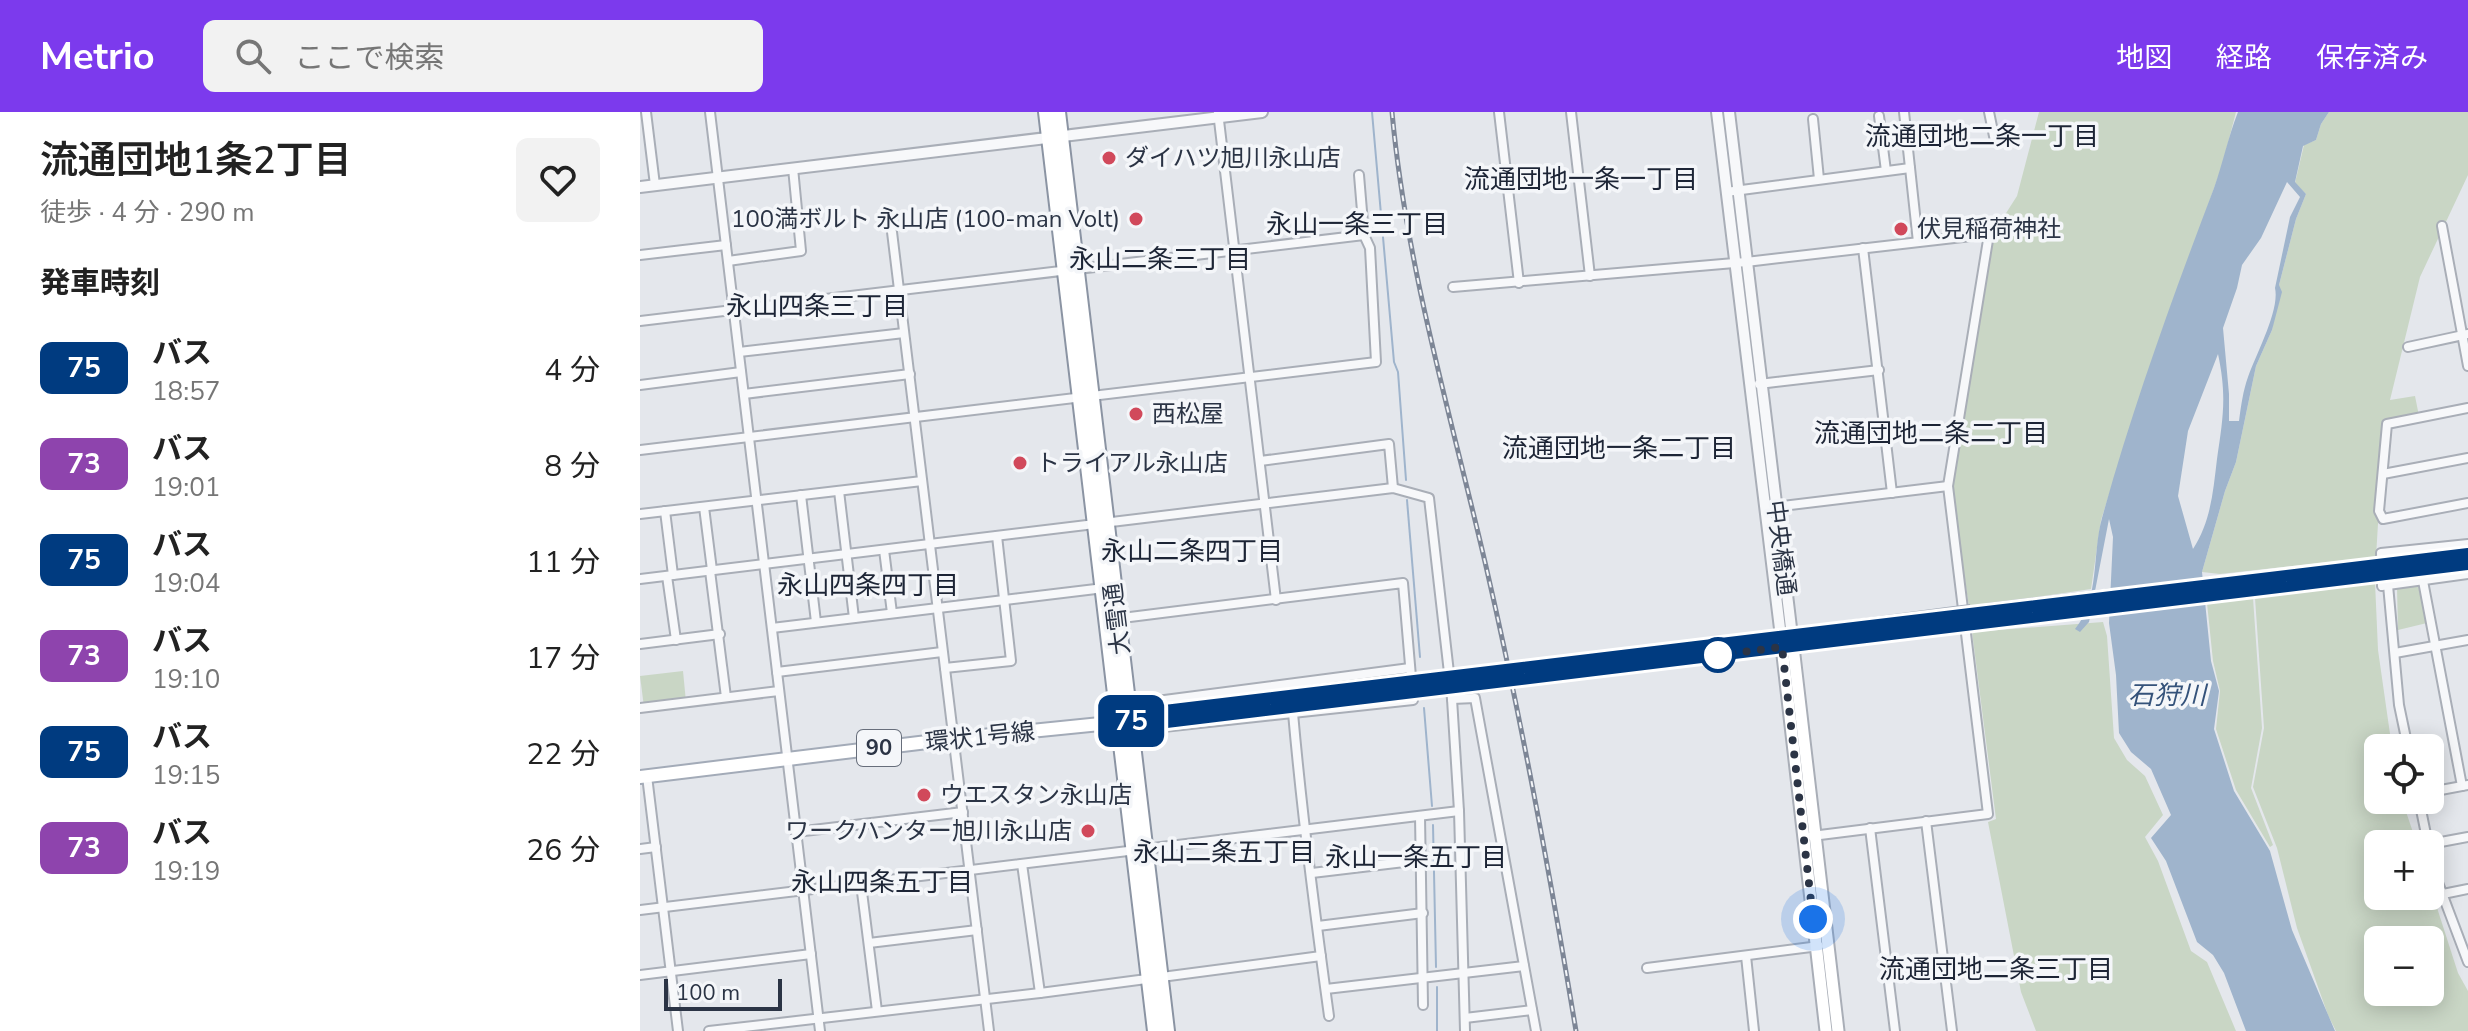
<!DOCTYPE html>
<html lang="ja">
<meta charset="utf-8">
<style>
:root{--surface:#fff;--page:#f2f2f2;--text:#222;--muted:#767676;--accent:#7c3aed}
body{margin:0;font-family:"Nunito Sans","Noto Sans JP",sans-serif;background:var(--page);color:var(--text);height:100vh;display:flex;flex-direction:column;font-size:30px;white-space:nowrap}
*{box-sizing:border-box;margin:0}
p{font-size:26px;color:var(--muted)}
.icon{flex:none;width:44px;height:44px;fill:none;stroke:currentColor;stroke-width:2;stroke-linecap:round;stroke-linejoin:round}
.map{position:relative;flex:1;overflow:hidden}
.sheet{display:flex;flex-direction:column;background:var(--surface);width:640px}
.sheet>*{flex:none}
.badge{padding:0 16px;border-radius:12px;font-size:28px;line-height:52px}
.buttons{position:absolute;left:1724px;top:622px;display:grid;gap:16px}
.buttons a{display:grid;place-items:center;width:80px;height:80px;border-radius:12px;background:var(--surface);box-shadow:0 4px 20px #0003;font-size:40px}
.scale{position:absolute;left:24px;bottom:20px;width:118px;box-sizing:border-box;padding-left:8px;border:4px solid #2b3445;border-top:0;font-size:22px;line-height:28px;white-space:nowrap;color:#2b3445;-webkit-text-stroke:6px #f4f6f9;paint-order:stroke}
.you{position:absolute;width:40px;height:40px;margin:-20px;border:6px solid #fff;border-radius:50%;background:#1a73e8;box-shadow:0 0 0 12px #1a73e833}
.map>.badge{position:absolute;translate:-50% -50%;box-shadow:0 0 0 4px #fff}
h2{padding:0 40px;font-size:30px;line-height:72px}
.round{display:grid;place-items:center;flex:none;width:84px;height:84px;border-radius:12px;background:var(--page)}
.headline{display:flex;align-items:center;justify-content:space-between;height:136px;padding:0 40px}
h1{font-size:38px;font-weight:600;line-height:60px}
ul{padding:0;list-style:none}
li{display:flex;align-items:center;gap:24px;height:96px;padding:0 40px}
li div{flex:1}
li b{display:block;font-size:30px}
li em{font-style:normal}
li .badge{min-width:88px;font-weight:700;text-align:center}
header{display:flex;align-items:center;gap:48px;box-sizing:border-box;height:112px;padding:0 40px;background:var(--accent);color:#fff}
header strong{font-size:38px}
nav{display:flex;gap:44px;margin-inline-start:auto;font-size:28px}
.search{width:560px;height:72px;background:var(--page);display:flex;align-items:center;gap:20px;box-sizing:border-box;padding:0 28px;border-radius:12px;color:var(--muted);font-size:30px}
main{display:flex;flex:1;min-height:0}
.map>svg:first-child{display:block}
.green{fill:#c9d6c5;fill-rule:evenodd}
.water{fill:#9fb4cc;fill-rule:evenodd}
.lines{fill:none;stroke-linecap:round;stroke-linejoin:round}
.stream{stroke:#9fb4cc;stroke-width:2}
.minor-casing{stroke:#a9aeb7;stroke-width:12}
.tertiary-casing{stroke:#a9aeb7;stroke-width:14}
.secondary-casing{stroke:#a9aeb7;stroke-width:15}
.primary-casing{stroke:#a3abb8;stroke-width:16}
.trunk-casing{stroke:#8b94a3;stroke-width:18}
.minor{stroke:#f7f8fa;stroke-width:8}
.tertiary{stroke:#f7f8fa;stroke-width:10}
.secondary{stroke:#fff;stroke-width:11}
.primary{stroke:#fff;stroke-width:12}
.trunk{stroke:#fff;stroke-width:14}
.rail-casing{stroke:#7d8696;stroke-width:5}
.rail{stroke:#f4f6f9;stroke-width:2;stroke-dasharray:6;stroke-linecap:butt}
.primary-bridge-casing{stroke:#a3abb8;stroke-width:16;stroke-linecap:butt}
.primary-bridge{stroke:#fff;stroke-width:12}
.line-casing{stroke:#fff;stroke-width:18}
.line{stroke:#003b80;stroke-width:12}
.walk{stroke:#2b3445;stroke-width:8;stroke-dasharray:0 14.4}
.poi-dot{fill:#d1495b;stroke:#f4f6f9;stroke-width:3}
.stop-dot{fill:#fff;stroke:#003b80;stroke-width:4}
.labels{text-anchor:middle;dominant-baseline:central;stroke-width:7;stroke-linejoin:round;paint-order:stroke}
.shield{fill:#f4f6f9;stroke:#676e7b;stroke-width:2}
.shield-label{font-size:22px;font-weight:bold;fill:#2b3445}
.poi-label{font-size:24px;fill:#2b3445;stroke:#f4f6f9;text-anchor:start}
.street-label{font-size:24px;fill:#2b3445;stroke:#f4f6f9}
.neighbourhood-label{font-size:26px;fill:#1d2536;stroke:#f4f6f9}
.water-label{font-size:26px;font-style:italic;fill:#34527a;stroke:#f4f6f9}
</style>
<header>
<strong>Metrio</strong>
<div class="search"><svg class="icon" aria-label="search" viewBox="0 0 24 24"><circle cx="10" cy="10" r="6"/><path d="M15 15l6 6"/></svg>ここで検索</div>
<nav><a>地図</a><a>経路</a><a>保存済み</a></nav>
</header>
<main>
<section class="sheet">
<div class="headline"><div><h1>流通団地1条2丁目</h1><p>徒歩 · 4 分 · 290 m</p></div><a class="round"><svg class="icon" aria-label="heart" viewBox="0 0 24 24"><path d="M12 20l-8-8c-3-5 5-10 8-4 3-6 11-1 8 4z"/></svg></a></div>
<h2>発車時刻</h2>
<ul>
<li><span class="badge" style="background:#003b80;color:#fff">75</span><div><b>バス</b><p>18:57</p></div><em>4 分</em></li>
<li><span class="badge" style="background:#8e44ad;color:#fff">73</span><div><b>バス</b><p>19:01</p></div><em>8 分</em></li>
<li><span class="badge" style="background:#003b80;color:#fff">75</span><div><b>バス</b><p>19:04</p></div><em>11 分</em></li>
<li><span class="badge" style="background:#8e44ad;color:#fff">73</span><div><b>バス</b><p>19:10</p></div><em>17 分</em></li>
<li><span class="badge" style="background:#003b80;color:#fff">75</span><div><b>バス</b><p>19:15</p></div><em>22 分</em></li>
<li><span class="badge" style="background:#8e44ad;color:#fff">73</span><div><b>バス</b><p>19:19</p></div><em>26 分</em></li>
</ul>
</section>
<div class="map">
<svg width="1828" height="919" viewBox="0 0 1828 919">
<rect width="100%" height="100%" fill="#e4e7ec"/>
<g class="green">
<path d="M1399,0h197l-14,54 -77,215 -44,139 -10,69 -122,18 -18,-123 41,-249 25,-39z"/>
<path d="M1689,0h139v63l-48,102 -30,123 25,-4 4,20 -35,8 -8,133 -156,17 -18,-2 23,-81 11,-29 20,-96 16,-36 7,-45 17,-66 10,-25 -11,-11 9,-38 12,-5 5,-16z"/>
<path d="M1735,470l3,68 14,98h-14v52h24l15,44h-39v52h52v-10l28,87 10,18v40h-132l-8,-16 -31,-87 -20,-80 -24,-61 11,-59 -9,-130zM1738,828h52v52h-52z"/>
<path d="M1778,474l9,37 -29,7 -1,-42z"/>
<path d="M1613,486l9,130 -11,60 22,57 -3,2 -34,-57 -20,-61 4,-38 -7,-30 -6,-58z"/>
<path d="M1463,510l4,14 7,102 13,22 18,16 18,39 -18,22 13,24 33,90 16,11 29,69h-200l-15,-39 -33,-170 8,-3 -24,-187z"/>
<path d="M43,559l3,31 -42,5 -4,-31z"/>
</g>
<path class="water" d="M1598,0h91l-8,12 -5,16 -13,6 -8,36 11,12 -10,25 -17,66 3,7 -10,38 -16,36 -20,96 -11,29 -23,81 9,89 8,30 -5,38 20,62 36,60 22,79 43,101h-89l-22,-58 -11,-18 -16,-13 -31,-81 -15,-23 20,-23 -20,-46 -20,-17 -12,-19 -3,-58 -7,-52 4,-86 -4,-18 -20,103 -9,10 -5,-3c25,-29 17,-76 27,-111 31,-112 71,-222 112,-330 9,-25 14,-51 24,-76zM1647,70l13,15 -10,20 -15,71c5,22 -19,66 -27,89 -5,14 -7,29 -9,44h-10v-27l-6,-66 14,-40 5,-23 19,-27zM1578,242c9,42 5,64 -1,105 -4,33 -6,62 -24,90l-15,-53 10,-65z"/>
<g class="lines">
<g class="stream">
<path d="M732,0l22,250 4,10 8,108"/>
<path d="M767,388l13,157"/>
<path d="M784,596l8,98"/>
<path d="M793,713l3,142"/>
<path d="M797,875v44"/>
</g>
<defs>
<g id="minor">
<path d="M6,0l9,73"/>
<path d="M70,0l110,919"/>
<path d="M578,0l58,488"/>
<path d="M859,0l20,171"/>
<path d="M931,0l19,164"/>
<path d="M1264,0l14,130"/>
<path d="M1349,0l6,29"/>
<path d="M1239,4l7,55"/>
<path d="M1173,7l6,60"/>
<path d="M1086,80l184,-24"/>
<path d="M1802,114l26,140"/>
<path d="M252,120l97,799"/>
<path d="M1223,136l29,245"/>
<path d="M0,143l86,-10"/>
<path d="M88,149l73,-10 -8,-83"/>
<path d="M813,175l293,-25 243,-28 -41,252 40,328 -176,22"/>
<path d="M0,209l724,-86 -5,-60"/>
<path d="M1768,235l60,-13"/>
<path d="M99,240l165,-19"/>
<path d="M1119,272l120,-14"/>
<path d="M0,273l101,-13"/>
<path d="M104,282l166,-20"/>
<path d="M1828,296l-81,16 -8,87 4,8 85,-16"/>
<path d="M0,338l736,-88 -6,-114 -6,-13"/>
<path d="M620,349l129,-17 4,44"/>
<path d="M1743,362l85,-16"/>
<path d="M199,379l15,127"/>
<path d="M161,383l15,127"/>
<path d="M64,395l8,63"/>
<path d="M1134,395l174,-21"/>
<path d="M25,399l8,64"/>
<path d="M0,402l282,-33"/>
<path d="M244,438l8,63"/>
<path d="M70,459l16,126"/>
<path d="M27,464l9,64"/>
<path d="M0,467l753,-91 36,10 23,201 7,112 6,220"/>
<path d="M1783,469l39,205"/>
<path d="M1748,473l-6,1 -1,-33 87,-9"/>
<path d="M474,507l289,-36 10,117 -268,29"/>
<path d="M132,516l332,-40"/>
<path d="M0,532l80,-10"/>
<path d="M1755,541l73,-13"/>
<path d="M305,556l66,-7 -14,-125"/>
<path d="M137,560l165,-20"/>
<path d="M812,587l23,-1 61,333"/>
<path d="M0,596l139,-17"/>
<path d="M653,601c9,102 22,202 36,303"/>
<path d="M496,603l13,-13 261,-34"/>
<path d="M1768,636l-9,-43 -11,-120 80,-11"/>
<path d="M7,664l31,255"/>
<path d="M1790,680l38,-7"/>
<path d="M1779,688l9,44"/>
<path d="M780,704l3,189"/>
<path d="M1286,709l26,210"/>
<path d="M1230,716l25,203"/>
<path d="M156,720l167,-20"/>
<path d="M1790,732l38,-7"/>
<path d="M0,737l16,-2"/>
<path d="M1790,742l4,18 34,90"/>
<path d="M382,752l18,129"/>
<path d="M672,761l109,-13"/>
<path d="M221,772l16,127"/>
<path d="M1803,782l25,-5"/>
<path d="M0,798l819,-99"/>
<path d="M678,814l105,-13"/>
<path d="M229,831l108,-13"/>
<path d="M1106,844l8,75"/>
<path d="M1007,856l172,-22"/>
<path d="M0,863l171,-21"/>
<path d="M686,877l198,-23"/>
<path d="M825,906l67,-8"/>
<path d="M69,919l331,-38 281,-37"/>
</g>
<g id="tertiary">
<path d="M1077,0l64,525"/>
<path d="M1089,0l63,524"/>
<path d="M0,75l622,-75"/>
</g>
<g id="secondary">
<path d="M1141,526l45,393"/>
<path d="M1152,526l46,393"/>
</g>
<g id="primary">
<path d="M1759,450l69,-8"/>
<path d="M1760,460l68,-8"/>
<path d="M1090,532l225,-30"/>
<path d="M1090,541l225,-27"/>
<path d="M493,608l15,-7 48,-6"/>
<path d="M0,665l312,-38 178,-18 20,3 48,-6"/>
</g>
<g id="trunk">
<path d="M406,0l109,919"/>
<path d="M418,0l109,919"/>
</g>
</defs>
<use href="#minor" class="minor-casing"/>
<use href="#tertiary" class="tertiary-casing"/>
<use href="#secondary" class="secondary-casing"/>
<use href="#primary" class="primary-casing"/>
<use href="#trunk" class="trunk-casing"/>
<use href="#minor" class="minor"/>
<use href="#tertiary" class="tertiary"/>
<use href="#secondary" class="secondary"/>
<use href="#primary" class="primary"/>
<use href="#trunk" class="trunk"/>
<defs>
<path id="rail" d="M752,0c14,153 58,300 93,450 36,155 65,312 91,469"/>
</defs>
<use href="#rail" class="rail-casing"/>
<use href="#rail" class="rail"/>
<defs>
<g id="primary-bridge">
<path d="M1347,499l412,-49"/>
<path d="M1315,502l16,-2"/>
<path d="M1348,510l412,-50"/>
<path d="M1315,514l18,-2"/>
<path d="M556,595l534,-63"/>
<path d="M558,606l532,-65"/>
</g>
</defs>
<use href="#primary-bridge" class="primary-bridge-casing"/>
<use href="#primary-bridge" class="primary-bridge"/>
</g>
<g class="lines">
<defs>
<path id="line" d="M1828,442l-1320,159 -18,8 20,3 1318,-160"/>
</defs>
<use href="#line" class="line-casing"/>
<use href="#line" class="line"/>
<path class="walk" d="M1078,543l64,-8 31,272"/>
</g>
<g class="poi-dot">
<circle cx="469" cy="46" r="8"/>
<circle cx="496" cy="107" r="8"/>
<circle cx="1261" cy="117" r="8"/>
<circle cx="496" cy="302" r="8"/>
<circle cx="380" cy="351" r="8"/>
<circle cx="284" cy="683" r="8"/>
<circle cx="448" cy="719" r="8"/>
</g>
<circle class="stop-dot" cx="1078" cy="543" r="16"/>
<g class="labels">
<rect class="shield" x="217" y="618" width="44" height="36" rx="6"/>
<g class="shield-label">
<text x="239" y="636">90</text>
</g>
<g class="poi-label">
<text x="485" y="46">ダイハツ旭川永山店</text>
<text x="480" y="107" text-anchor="end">100満ボルト 永山店 (100-man Volt)</text>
<text x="1277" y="117">伏見稲荷神社</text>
<text x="512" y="302">西松屋</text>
<text x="396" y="351">トライアル永山店</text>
<text x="300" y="683">ウエスタン永山店</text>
<text x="432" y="719" text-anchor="end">ワークハンター旭川永山店</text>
</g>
<g class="street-label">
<text transform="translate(1141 436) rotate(83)">中央橋通</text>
<text transform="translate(477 507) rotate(-97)">大雪通</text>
<text transform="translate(340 625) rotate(-6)">環状1号線</text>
</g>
<g class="neighbourhood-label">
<text x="1342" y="24">流通団地二条一丁目</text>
<text x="941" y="67">流通団地一条一丁目</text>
<text x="717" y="112">永山一条三丁目</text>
<text x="520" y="147">永山二条三丁目</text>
<text x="177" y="194">永山四条三丁目</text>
<text x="1291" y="321">流通団地二条二丁目</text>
<text x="979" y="336">流通団地一条二丁目</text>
<text x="552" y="439">永山二条四丁目</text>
<text x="228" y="473">永山四条四丁目</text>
<text x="584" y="740">永山二条五丁目</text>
<text x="776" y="745">永山一条五丁目</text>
<text x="242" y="770">永山四条五丁目</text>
<text x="1356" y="857">流通団地二条三丁目</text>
</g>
<g class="water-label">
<text x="1527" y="583">石狩川</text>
</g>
</g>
</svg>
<div class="buttons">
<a><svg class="icon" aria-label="locate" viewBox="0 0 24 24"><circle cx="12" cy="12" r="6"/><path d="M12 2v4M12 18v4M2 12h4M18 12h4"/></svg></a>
<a>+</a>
<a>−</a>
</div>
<div class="scale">100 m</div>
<div class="you" style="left:1173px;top:807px"></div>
<b class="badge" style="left:491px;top:609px;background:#003b80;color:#fff">75</b>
</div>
</main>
